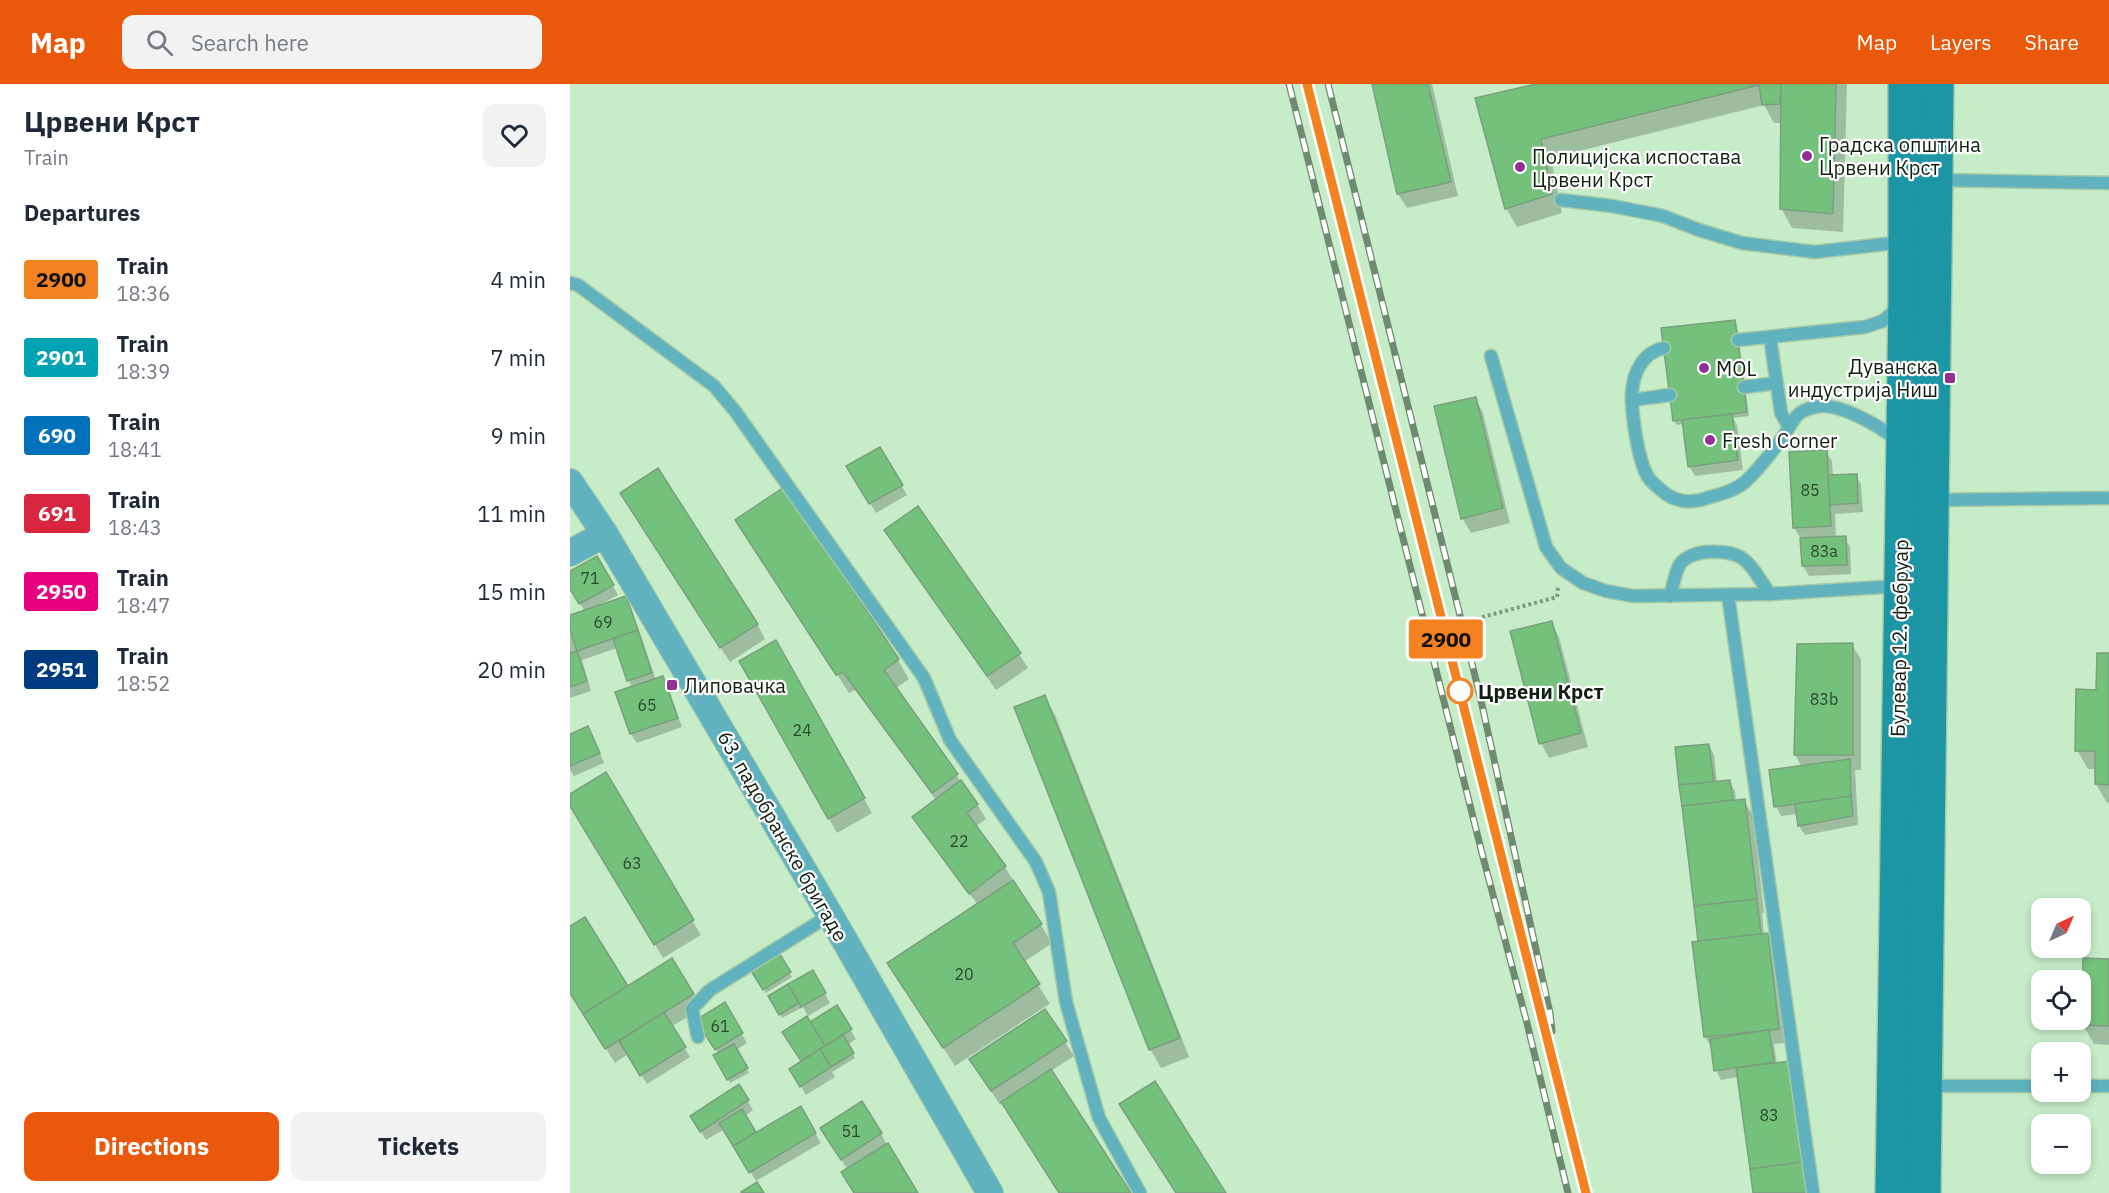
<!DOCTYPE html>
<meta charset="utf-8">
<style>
:root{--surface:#fff;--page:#f2f2f3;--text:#1f2937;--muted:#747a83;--accent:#ea580c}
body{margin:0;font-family:"IBM Plex Sans",sans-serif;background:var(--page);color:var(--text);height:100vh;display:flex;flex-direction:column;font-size:22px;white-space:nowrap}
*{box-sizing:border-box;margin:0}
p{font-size:20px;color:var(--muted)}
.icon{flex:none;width:33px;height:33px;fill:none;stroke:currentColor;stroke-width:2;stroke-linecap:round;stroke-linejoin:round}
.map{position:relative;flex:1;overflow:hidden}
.details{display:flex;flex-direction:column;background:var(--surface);width:570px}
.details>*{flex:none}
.badge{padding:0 12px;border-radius:4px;font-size:21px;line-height:39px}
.needle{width:39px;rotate:44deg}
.controls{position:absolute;left:1461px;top:814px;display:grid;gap:12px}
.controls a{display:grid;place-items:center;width:60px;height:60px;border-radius:12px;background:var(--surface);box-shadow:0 3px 9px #0003;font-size:30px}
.map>.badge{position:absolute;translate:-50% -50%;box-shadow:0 0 0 3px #fff}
h2{padding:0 24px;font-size:22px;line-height:54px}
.round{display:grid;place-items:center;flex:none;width:63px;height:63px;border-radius:12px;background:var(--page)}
.overview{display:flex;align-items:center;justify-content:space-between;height:102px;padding:0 24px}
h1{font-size:28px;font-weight:800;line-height:45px}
.button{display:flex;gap:12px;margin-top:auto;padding:12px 24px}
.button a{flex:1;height:69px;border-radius:12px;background:var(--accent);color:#fff;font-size:24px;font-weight:800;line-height:69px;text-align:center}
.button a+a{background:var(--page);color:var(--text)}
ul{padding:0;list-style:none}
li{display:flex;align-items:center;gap:18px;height:78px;padding:0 24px}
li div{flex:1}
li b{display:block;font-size:22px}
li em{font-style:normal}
li .badge{min-width:66px;font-weight:700;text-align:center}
header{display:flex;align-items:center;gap:36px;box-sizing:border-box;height:84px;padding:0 30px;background:var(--accent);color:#fff}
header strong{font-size:28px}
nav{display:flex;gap:33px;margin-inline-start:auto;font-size:21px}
.search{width:420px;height:54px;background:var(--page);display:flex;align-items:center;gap:15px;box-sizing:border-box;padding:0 21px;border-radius:12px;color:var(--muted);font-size:22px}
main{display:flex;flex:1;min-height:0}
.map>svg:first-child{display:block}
.shadow{fill:#0003}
.building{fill:#74c17c;stroke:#7a9f7d;stroke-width:1.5}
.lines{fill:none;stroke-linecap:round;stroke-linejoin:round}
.service-casing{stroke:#a5c8a7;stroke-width:15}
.minor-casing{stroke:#a5c8a7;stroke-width:28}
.secondary-casing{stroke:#a5c8a7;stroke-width:36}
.path{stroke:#7e9b80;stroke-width:4;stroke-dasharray:3 3;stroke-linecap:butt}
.service{stroke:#5fb2be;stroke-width:12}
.minor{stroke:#5fb2be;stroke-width:26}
.secondary{stroke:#1c96a4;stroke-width:33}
.rail-casing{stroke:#6f8a71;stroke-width:7}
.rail{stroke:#fff;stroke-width:4.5;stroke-dasharray:14;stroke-linecap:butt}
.line-casing{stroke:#fff;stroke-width:14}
.line{stroke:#f58220;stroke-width:9}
.poi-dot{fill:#933096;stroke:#fff;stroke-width:2}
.stop-dot{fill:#fff;stroke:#f58220;stroke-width:3}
.labels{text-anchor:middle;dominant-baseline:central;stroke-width:4.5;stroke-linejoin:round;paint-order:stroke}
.number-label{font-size:16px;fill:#2a482c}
.poi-label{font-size:20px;fill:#111f12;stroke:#fff;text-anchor:start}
.street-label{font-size:20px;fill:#111f12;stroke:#fff}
.stop-label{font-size:20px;font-weight:bold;fill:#111f12;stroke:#fff;text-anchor:start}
</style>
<header>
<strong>Map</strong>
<div class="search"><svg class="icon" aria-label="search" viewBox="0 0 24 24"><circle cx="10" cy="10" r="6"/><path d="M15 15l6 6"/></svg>Search here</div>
<nav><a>Map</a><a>Layers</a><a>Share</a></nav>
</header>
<main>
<section class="details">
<div class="overview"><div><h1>Црвени Крст</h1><p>Train</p></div><a class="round"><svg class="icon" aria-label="heart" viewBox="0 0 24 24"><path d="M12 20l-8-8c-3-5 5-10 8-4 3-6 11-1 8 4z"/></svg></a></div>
<h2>Departures</h2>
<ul>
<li><span class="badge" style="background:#f58220;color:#111">2900</span><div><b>Train</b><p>18:36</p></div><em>4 min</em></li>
<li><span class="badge" style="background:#00a3b4;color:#fff">2901</span><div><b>Train</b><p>18:39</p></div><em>7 min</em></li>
<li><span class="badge" style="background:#0072bc;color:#fff">690</span><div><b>Train</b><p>18:41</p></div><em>9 min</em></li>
<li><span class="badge" style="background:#d7263d;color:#fff">691</span><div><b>Train</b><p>18:43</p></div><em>11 min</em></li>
<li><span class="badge" style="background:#e6007e;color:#fff">2950</span><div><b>Train</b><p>18:47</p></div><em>15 min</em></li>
<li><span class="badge" style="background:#003b80;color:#fff">2951</span><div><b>Train</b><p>18:52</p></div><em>20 min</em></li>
</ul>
<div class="button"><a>Directions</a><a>Tickets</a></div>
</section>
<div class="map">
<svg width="1539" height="1109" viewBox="0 0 1539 1109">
<rect width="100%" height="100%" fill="#c6edc8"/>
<g class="shadow">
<path d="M803,0h59l26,112 -51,12 -9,-14z"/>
<path d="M973,0h304l-4,148 -51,-4 -11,-20 1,-85h-8l-10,-18 -213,53 11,55 -45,14 -11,-19z"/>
<path d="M1165,237l2,4 12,91 -16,2 4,7 6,45 -48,6 -6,-10 -5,-42 -7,1 -3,-4z"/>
<path d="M905,314l8,15 27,110 -39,10 -9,-15z"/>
<path d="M310,365l27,46 -31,18 -28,-46z"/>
<path d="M1256,368l6,9 1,16 23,-2 5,10 2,27 -28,2 1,24h9l5,9 1,27 -42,2 -6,-10 -1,-29h-2l-6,-9z"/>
<path d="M214,405l114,171 11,19 -14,10 82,115 9,15 -11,8 30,40 47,76 -28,19 26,42 -7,4 31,48 -23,15 78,122h-69l-57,-90 -3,2 -20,-31 64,-63 -1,-3 -88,58 -66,-102 89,-59 -56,-74 -8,-14 22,-17 -81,-110 -6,3 -101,-154z"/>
<path d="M60,424l127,116 8,15 -35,23z"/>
<path d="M325,461l124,109 9,14 -32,22z"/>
<path d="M27,474l21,37 -19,10 27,-7 5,9 25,73 6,-3 6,10 14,40 -45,16 -6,-9 -14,-41 15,-5 -15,-40 -35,12 9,31 -21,7v-81l15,-5 -15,-26v-13z"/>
<path d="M981,538l8,15 29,110 -39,11 -8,-15z"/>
<path d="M205,558l97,171 -35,20 -96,-172z"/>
<path d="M1282,561l9,14v111h-6l3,55 -53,10 -6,-9 -2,-12 -16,2 -5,-10 26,-39 -7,-12z"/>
<path d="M1539,570v149h-2l-11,-19v-15h-8l-11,-19z"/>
<path d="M474,612l11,19 134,342 -28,11 -11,-19z"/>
<path d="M0,651l23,2 11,26 -30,13 -4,-6z"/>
<path d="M1139,661l5,10 3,28 12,-1 6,9 1,10h8l9,14 11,98h-2l2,22h3l9,14 10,94 -12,1 3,20 19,13 16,116h-58l-15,-116 -18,3 -5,-10 -3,-20 -8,-13 -5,-95 -23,-193z"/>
<path d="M35,691l96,160 -38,23 -93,-155v-8z"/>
<path d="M0,844l58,60 64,7 9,14 -30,18 19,30 -43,27 -19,-30 -13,9 -45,-71z"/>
<path d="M208,872l14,21 -26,16 -13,-21z"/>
<path d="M1539,876v85l-15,-1 -11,-19z"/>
<path d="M243,888l17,31 -22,13 -5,-9 -21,11 -12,-22z"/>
<path d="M154,921l23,38 -11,7 13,23 -19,10 -15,-27 4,-2 -21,-34z"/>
<path d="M266,923l20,32 -9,6 8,13 -23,14 3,5 -29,18 -15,-26 11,-7 -13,-20 20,-18z"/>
<path d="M168,1003l15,23 -8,6 11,19 44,-27 21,35 -65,38 -31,-52 -19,11 -9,-14z"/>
<path d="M311,1050l5,9 31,50h-62l-7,-23 -21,-32z"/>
</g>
<g class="building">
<path d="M802,0h56l23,98 -54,12z"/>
<path d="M966,0h245l-1,20 -18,1 -3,-20 -218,54 11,55 -47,15 -30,-111z"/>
<path d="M1211,0h55l-3,130 -53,-5z"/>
<path d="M1165,236l12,92 -74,9 -12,-93z"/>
<path d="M906,313l27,111 -42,11 -27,-113z"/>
<path d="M1162,330l6,46 -50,7 -6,-47z"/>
<path d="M310,363l23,38 -34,19 -23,-38z"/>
<path d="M1257,366l4,76 -38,2 -4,-76z"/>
<path d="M88,384l100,156 -38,24 -100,-155z"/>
<path d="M1287,390l1,29 -28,2 -2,-30z"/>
<path d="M214,403l115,172 -15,11 74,104 -26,19 -89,-121 -7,3 -101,-155z"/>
<path d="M348,422l103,147 -34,23 -103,-146z"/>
<path d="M1276,452l1,29 -45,1 -2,-28z"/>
<path d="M27,472l17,29 -35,19 -9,-15v-18z"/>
<path d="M56,512l12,34 -61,21 -7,-21v-15z"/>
<path d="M982,537l29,112 -42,11 -29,-113z"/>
<path d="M68,546l14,43 -25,8 -14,-42z"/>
<path d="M206,556l89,158 -37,21 -89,-158z"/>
<path d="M1283,559v112h-59l3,-111z"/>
<path d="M7,567l10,30 -17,6v-34z"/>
<path d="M1527,569h12v132l-14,-1v-33h-20l1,-62 20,1z"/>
<path d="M93,592l15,42 -48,16 -15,-42z"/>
<path d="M475,611l135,343 -31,12 -135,-343z"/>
<path d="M18,642l12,27 -30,13v-32z"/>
<path d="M1139,660l5,38 -35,3 -4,-38z"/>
<path d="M1280,675l1,37 -77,11 -5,-37z"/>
<path d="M36,688l88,148 -40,25 -84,-139v-12z"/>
<path d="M391,696l17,24 -11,9 39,53 -37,28 -57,-77z"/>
<path d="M1160,696l3,20 -51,6 -3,-21z"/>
<path d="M1281,712l2,20 -55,10 -3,-22z"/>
<path d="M1175,715l12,100 -63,7 -12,-100z"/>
<path d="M443,796l29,44 -29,19 27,41 -97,64 -56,-85z"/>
<path d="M1187,815l4,35 -63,7 -4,-35z"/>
<path d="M15,833l43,69 -45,28 -13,-21v-67z"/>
<path d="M1198,849l11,96 -75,8 -12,-95z"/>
<path d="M209,869l12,19 -28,18 -12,-19z"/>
<path d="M102,874l22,36 -89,55 -22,-35z"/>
<path d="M1513,874l26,1v67l-28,-1z"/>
<path d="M243,886l13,23 -25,14 -13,-23z"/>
<path d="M218,900l11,19 -20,12 -11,-19z"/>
<path d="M155,918l18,31 -28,17 -19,-30z"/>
<path d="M267,921l15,24 -27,17 -15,-24z"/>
<path d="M475,925l22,32 -76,50 -22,-32z"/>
<path d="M94,928l22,35 -46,29 -21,-35z"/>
<path d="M237,932l18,30 -24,15 -19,-29z"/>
<path d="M1199,946l5,32 -60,9 -4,-32z"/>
<path d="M273,951l11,18 -23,14 -11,-18z"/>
<path d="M164,960l14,24 -21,12 -14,-25z"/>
<path d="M250,965l11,18 -31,20 -11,-18z"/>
<path d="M1219,977l13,101 -52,7 -14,-101z"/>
<path d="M481,985l80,124h-72l-58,-91z"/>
<path d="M585,997l71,112h-50l-57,-89z"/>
<path d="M169,1000l10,16 -49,32 -10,-16z"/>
<path d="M292,1017l20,32 -41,27 -21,-32z"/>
<path d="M231,1022l15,27 -67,40 -16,-27z"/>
<path d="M172,1025l14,23 -23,14 -14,-23z"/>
<path d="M318,1059l30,50h-64l-13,-21z"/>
<path d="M1232,1078l4,31h-53l-3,-24z"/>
<path d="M187,1098l7,11h-22l-1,-1z"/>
</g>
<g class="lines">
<defs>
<g id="service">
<path d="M1367,96l172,3"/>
<path d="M991,116l51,6 51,10 36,14 43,13 73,9 88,-10"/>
<path d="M0,199l8,2 136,101 21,25 189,267 26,62 86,122 13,30 17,110 33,116 41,75"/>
<path d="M1200,253l11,76 8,14"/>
<path d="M1168,256l127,-13 18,-6 16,-14"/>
<path d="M1094,264c-21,4 -31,25 -32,45 -1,19 6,68 16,84 3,5 9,9 13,13 13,12 30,14 46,8 14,-4 27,-7 38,-16 14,-13 27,-30 38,-45 5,-7 9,-17 16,-23 3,-3 12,-6 16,-7 23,-6 66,20 83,34"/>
<path d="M921,272l55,191 15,21 22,15 23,8 27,5 137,-2 129,-8"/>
<path d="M1174,303l33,-4"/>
<path d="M1062,316l38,-5"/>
<path d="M1363,416l176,-2"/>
<path d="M1158,511l85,598"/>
<path d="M1100,512c3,-9 5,-24 10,-32 5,-7 16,-11 25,-12 42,-3 43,11 65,42"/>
<path d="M128,953l-6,-28 18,-19 120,-75"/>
<path d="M1356,1002h116"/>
<path d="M1510,1002h29"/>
</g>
<g id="minor">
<path d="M0,398l35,52 225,381 160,278"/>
<path d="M0,469l35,-19"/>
</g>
<g id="secondary">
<path d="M1322,1109l13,-894v-215"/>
<path d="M1354,1109l13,-1109"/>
</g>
</defs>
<use href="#service" class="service-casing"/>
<use href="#minor" class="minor-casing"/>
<use href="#secondary" class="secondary-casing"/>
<path class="path" d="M883,541l104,-28 1,-10"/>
<use href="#service" class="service"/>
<use href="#minor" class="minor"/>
<use href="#secondary" class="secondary"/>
<defs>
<g id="rail">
<path d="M719,0l195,777 43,162 41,170"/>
<path d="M737,0l279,1109"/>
<path d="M758,0l152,612 70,317 2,18"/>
</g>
</defs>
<use href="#rail" class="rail-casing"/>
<use href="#rail" class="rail"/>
</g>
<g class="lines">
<defs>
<path id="line" d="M737,0l279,1109"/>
</defs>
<use href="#line" class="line-casing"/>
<use href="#line" class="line"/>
</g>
<g class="poi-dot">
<circle cx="1237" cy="72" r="6"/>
<circle cx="950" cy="83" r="6"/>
<circle cx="1134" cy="284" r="6"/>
<rect x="1374" y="288" width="12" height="12" rx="3"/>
<circle cx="1140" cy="356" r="6"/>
<rect x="96" y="595" width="12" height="12" rx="3"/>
</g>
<circle class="stop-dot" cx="890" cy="607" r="12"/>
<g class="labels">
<g class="number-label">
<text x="1240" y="406">85</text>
<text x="1254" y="467">83a</text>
<text x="20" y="494">71</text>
<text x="33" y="538">69</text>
<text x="1254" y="615">83b</text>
<text x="77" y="621">65</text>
<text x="232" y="646">24</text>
<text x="389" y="757">22</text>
<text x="62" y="779">63</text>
<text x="394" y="890">20</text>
<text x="150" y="942">61</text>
<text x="1199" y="1031">83</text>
<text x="281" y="1047">51</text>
</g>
<g class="poi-label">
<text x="1249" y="60">Градска општина<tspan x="1249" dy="23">Црвени Крст</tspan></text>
<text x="962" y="72">Полицијска испостава<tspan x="962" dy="23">Црвени Крст</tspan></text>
<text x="1368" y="282" text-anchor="end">Дуванска<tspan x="1368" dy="23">индустрија Ниш</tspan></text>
<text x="1146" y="284">MOL</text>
<text x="1152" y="356">Fresh Corner</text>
<text x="114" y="601">Липовачка</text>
</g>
<g class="street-label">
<text transform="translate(1329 554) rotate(-89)">Булевар 12. фебруар</text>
<text transform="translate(213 752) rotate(60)">63. падобранске бригаде</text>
</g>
<g class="stop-label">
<text x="908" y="607">Црвени Крст</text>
</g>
</g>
</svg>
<div class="controls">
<a><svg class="needle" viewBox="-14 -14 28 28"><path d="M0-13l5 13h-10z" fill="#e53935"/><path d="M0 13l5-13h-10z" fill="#747a83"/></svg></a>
<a><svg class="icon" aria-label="locate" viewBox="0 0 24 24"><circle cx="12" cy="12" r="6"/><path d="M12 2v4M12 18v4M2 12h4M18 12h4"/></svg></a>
<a>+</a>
<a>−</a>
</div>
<b class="badge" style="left:876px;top:555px;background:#f58220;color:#111">2900</b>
</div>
</main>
